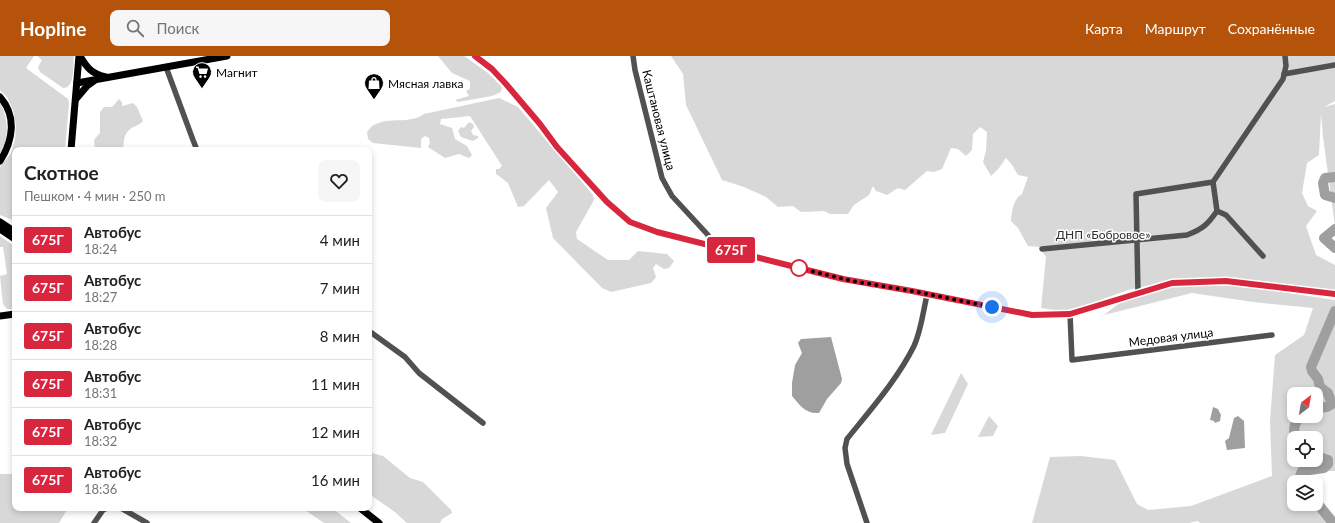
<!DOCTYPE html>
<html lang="ru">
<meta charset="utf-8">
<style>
:root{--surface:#fff;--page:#f6f6f6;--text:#202124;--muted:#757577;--line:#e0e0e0;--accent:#b45309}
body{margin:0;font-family:Lato,sans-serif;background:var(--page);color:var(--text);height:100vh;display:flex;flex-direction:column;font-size:15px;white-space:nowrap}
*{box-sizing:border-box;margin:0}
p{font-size:13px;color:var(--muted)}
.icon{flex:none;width:22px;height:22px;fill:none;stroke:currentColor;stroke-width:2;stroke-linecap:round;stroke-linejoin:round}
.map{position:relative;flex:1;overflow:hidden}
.side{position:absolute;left:12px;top:91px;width:360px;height:364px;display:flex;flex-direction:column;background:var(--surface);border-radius:8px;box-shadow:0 2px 6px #0003}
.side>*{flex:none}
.badge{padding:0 8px;border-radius:3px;font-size:14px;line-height:26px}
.needle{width:26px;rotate:31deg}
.tools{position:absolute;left:1287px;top:331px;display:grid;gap:8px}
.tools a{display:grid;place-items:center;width:36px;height:36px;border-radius:8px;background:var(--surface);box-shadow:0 2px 6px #0003;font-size:20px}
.you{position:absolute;width:20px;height:20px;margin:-10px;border:3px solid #fff;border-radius:50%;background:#1a73e8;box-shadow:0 0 0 6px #1a73e833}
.map>.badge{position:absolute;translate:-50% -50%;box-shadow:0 0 0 2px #fff}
.round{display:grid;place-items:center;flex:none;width:42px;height:42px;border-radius:8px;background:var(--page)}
.head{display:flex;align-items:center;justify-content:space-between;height:68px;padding:0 12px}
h1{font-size:19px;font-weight:700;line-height:30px}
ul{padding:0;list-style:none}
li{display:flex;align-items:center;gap:12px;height:48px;padding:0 12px;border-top:1px solid var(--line)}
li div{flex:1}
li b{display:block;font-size:15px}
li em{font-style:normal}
li .badge{min-width:44px;font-weight:700;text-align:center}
header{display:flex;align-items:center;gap:24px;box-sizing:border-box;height:56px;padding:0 20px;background:var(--accent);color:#fff}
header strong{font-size:19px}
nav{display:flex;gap:22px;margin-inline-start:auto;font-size:14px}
.search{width:280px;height:36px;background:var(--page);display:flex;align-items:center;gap:10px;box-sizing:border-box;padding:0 14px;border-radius:8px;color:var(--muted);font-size:15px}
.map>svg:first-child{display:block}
.green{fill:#d8d8d8;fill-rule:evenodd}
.water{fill:#9f9f9f}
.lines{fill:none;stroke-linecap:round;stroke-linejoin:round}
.river{stroke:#9f9f9f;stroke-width:10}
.minor{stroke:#515151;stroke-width:5.5}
.major{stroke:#000;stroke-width:7}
.line-casing{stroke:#fff;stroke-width:9}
.line{stroke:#d7263d;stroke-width:6}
.walk{stroke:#000;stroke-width:4;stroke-dasharray:0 7.2}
.stop-dot{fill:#fff;stroke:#d7263d;stroke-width:2}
.labels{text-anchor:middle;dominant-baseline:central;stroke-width:3;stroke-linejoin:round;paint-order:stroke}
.poi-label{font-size:12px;fill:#000;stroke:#fff;text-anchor:start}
.street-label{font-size:12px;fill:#000;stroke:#fff}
.park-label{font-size:12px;fill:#2f2f2f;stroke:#fff}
</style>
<header>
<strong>Hopline</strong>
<div class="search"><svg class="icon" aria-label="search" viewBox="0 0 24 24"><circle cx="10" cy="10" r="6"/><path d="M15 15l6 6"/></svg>Поиск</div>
<nav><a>Карта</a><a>Маршрут</a><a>Сохранённые</a></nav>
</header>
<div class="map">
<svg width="1335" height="467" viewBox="0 0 1335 467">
<rect width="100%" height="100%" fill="#fff"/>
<g class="green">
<path d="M0,0h34l-8,12 42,31 1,4 -4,47h-50v71l-15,-6v-48l11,-14 4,-14 1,-14 -3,-15 -6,-13 -7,-7z"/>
<path d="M37,0h37c-1,9 1,33 -11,32l-23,-16 -2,-5 4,-7z"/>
<path d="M438,0h26l3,2 21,15 14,14 -1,5 -9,4 -34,6 -3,-2 14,-4 -3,-5 4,-2v-8l-18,-8z"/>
<path d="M671,0h664v45l-11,6 11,-3v122l-12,-89 -2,-24 -2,42 -12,8 -5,30 6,13 9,5 -11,15 10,29 19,10v26l-162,-11 -45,10 -47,17 -19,4 -21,-3 5,-51 -7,-10 -11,-1 -10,-18 -7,-7c1,-10 2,-22 11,-27l6,-17 -10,-2 -6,-10 -6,-7 -7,10 -8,8 -8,-14 3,-11 1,-19 -7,-5 -7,7 -1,16 -6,6 -8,-7 -7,-1 -9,21 -8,3 -7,-1 -22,19 -7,-2 -11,7 -11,-4 -3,-5 -4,9 -15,10 -6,9h-18l-6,-3 -23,1 -8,-6 -15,1 -12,-10 -22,-10 -22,-7 -36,-75 -3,-31z"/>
<path d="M499,42l19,9 75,88 1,5 -18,32 1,7 31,21h21l9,-9 29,3 7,7 -5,7 -5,1 -8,-5 -3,4 3,9 -5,6 -40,9 -9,-4 -49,-50 -7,-30 12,-16 -9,-12 -25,26 -6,1 -10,-24 -12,-9v-5h3l3,-3 -32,-50 -29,3 -1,5 12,4 3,11 12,7 5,9 -3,3 -10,-4 -14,4 -17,-11 2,-4 -1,-5 -4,-2 -4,3v9l-48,-5 -5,-4 -1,-7c2,-2 4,-6 7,-7 16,-9 35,0 50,-11z"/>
<path d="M119,43l3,3v4l11,-3 4,4 6,14c-4,5 -10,5 -14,9 -6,5 -5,14 -6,20h-28l-1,-10 6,-7v-21l4,-5h8z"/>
<path d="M0,47c8,14 10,36 0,50z"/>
<path d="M469,66l4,2 1,3 -3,4 2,4 5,1v2l-5,3 -12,-4 -3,-6 3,-4 3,1z"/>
<path d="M0,180l15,11v62h-8l-4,-5 -3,-28 7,-2 -4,-27h-3z"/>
<path d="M1174,230h68l93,14v171h-30l3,11h-14v22h22v-10l19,22v7h-135l-2,-2 -9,2h-157l18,-66 31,-1 34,4 22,44 11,6 43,-4 81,-30 -2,-55 5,-66 29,-20 9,-27 -60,-6 -61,-9 -88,22 18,-14zM1294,338h22v22h-22zM1294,382h22v22h-22z"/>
<path d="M961,317l7,11 -23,49 -14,2z"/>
<path d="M989,360l9,10 -5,10 -15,1z"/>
<path d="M369,389l3,8 11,3 27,22 13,4 28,28 1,3 -10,6 -2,4h-33l-12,-11 -26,-18z"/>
<path d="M0,418h15v34h53l-9,15h-59z"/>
<path d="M302,452h30l19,15h-27z"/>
</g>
<g class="water">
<path d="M831,281l11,42 -1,4 -14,16 -8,14c-14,1 -19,-8 -27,-17v-13l3,-18 7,-12 -4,-10 3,-4z"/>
<path d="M1213,351l5,2 3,6 -1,6 -5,2 -1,-2 -4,-1z"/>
<path d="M1238,360l6,5 1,27 -18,2 -2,-9 4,-3 5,-20z"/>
</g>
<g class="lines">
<g class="river">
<path d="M1335,121l-10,1 -2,5 2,12 10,3"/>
<path d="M1335,173l-11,9 11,10"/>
<path d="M1316,352l11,-1 5,-3 -4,-11 -8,-6 -2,-8 -6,-8 -1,-4 24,-56"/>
<path d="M1295,382c-2,-8 -1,-16 6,-22"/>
<path d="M1302,426l-2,-6 2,-5 22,-3 4,-4v-4l-12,-4"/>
<path d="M1316,446l17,21"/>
</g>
<g class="minor">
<path d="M633,0l2,14 27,108 10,18 36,39 3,10"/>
<path d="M166,11l27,73 4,10"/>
<path d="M1284,18l51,-9"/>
<path d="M1217,155l9,4 37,41"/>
<path d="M1042,193l145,-14c16,-6 21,-11 30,-24l-4,-29 70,-103 3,-13 -1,-10"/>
<path d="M1138,237l-2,-99 77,-12"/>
<path d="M1070,258l2,46 200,-25"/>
<path d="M369,275l36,26 14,16 64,50"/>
<path d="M121,452l26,15"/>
<path d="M94,467l9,-13 4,-2"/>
<path d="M867,467l-20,-59 -2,-16 2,-9c24,-30 50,-59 67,-93 7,-15 9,-34 13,-51"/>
</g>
<g class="major">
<path d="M80,0c7,12 12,18 26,21"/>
<path d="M475,0l17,13 14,15 34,40 17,23 50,55 23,20 27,10 186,47 69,12 120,24 38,-1 102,-31 54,-2 109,13"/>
<path d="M77,27l150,-27"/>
<path d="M0,41c17,19 13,44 0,64"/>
<path d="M76,43l11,-13 7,-5"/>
<path d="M71,94l8,-94"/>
<path d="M0,166l15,10"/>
<path d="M0,173l15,10"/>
<path d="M0,260l15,-2"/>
<path d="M360,452l19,15"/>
</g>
</g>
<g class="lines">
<defs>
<path id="line" d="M475,0l17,13 14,15 34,40 17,23 50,55 23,20 27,10 186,47 69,12 120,24 38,-1 102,-31 54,-2 109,13"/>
</defs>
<use href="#line" class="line-casing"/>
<use href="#line" class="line"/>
<path class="walk" d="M799,212l53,13 60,10 80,16"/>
</g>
<defs>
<symbol id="supermarket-pin" viewBox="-11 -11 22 30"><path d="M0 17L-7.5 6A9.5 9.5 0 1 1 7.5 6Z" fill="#000" stroke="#fff"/><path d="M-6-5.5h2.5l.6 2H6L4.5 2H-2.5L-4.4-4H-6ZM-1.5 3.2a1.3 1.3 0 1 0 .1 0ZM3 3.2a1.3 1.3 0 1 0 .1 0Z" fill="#fff"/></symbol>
<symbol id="shop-pin" viewBox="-11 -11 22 30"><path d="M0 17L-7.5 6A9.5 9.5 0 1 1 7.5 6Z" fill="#000" stroke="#fff"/><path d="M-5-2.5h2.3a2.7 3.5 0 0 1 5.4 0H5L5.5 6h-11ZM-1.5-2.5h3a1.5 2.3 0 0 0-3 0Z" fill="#fff"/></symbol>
</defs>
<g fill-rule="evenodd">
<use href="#supermarket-pin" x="191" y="5" width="22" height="30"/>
<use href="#shop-pin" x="363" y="16" width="22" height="30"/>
</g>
<circle class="stop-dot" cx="799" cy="212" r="8"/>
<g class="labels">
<g class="poi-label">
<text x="216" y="16">Магнит</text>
<text x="388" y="27">Мясная лавка</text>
</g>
<g class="street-label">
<text transform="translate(659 64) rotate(76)">Каштановая улица</text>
<text transform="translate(1171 281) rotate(-7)">Медовая улица</text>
</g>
<g class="park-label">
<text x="1103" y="178">ДНП «Бобровое»</text>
</g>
</g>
</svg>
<div class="tools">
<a><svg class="needle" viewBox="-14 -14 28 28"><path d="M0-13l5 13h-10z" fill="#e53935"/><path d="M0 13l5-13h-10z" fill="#757577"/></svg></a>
<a><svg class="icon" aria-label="locate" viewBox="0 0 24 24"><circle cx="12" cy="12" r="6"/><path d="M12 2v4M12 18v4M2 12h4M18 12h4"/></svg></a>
<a><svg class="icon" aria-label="layers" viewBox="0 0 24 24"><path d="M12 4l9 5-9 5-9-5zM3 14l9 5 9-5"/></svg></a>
</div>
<div class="you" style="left:992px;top:251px"></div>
<b class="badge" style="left:731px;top:194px;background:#d7263d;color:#fff">675Г</b>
<section class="side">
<div class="head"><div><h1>Скотное</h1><p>Пешком · 4 мин · 250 m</p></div><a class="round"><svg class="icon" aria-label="heart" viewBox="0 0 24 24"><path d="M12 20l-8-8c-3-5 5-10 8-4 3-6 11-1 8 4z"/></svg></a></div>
<ul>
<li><span class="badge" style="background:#d7263d;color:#fff">675Г</span><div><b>Автобус</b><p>18:24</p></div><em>4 мин</em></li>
<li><span class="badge" style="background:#d7263d;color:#fff">675Г</span><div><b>Автобус</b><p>18:27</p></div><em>7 мин</em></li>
<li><span class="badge" style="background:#d7263d;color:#fff">675Г</span><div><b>Автобус</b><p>18:28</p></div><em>8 мин</em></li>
<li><span class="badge" style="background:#d7263d;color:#fff">675Г</span><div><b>Автобус</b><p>18:31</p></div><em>11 мин</em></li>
<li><span class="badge" style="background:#d7263d;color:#fff">675Г</span><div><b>Автобус</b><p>18:32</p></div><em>12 мин</em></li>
<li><span class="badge" style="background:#d7263d;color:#fff">675Г</span><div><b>Автобус</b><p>18:36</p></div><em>16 мин</em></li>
</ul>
</section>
</div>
